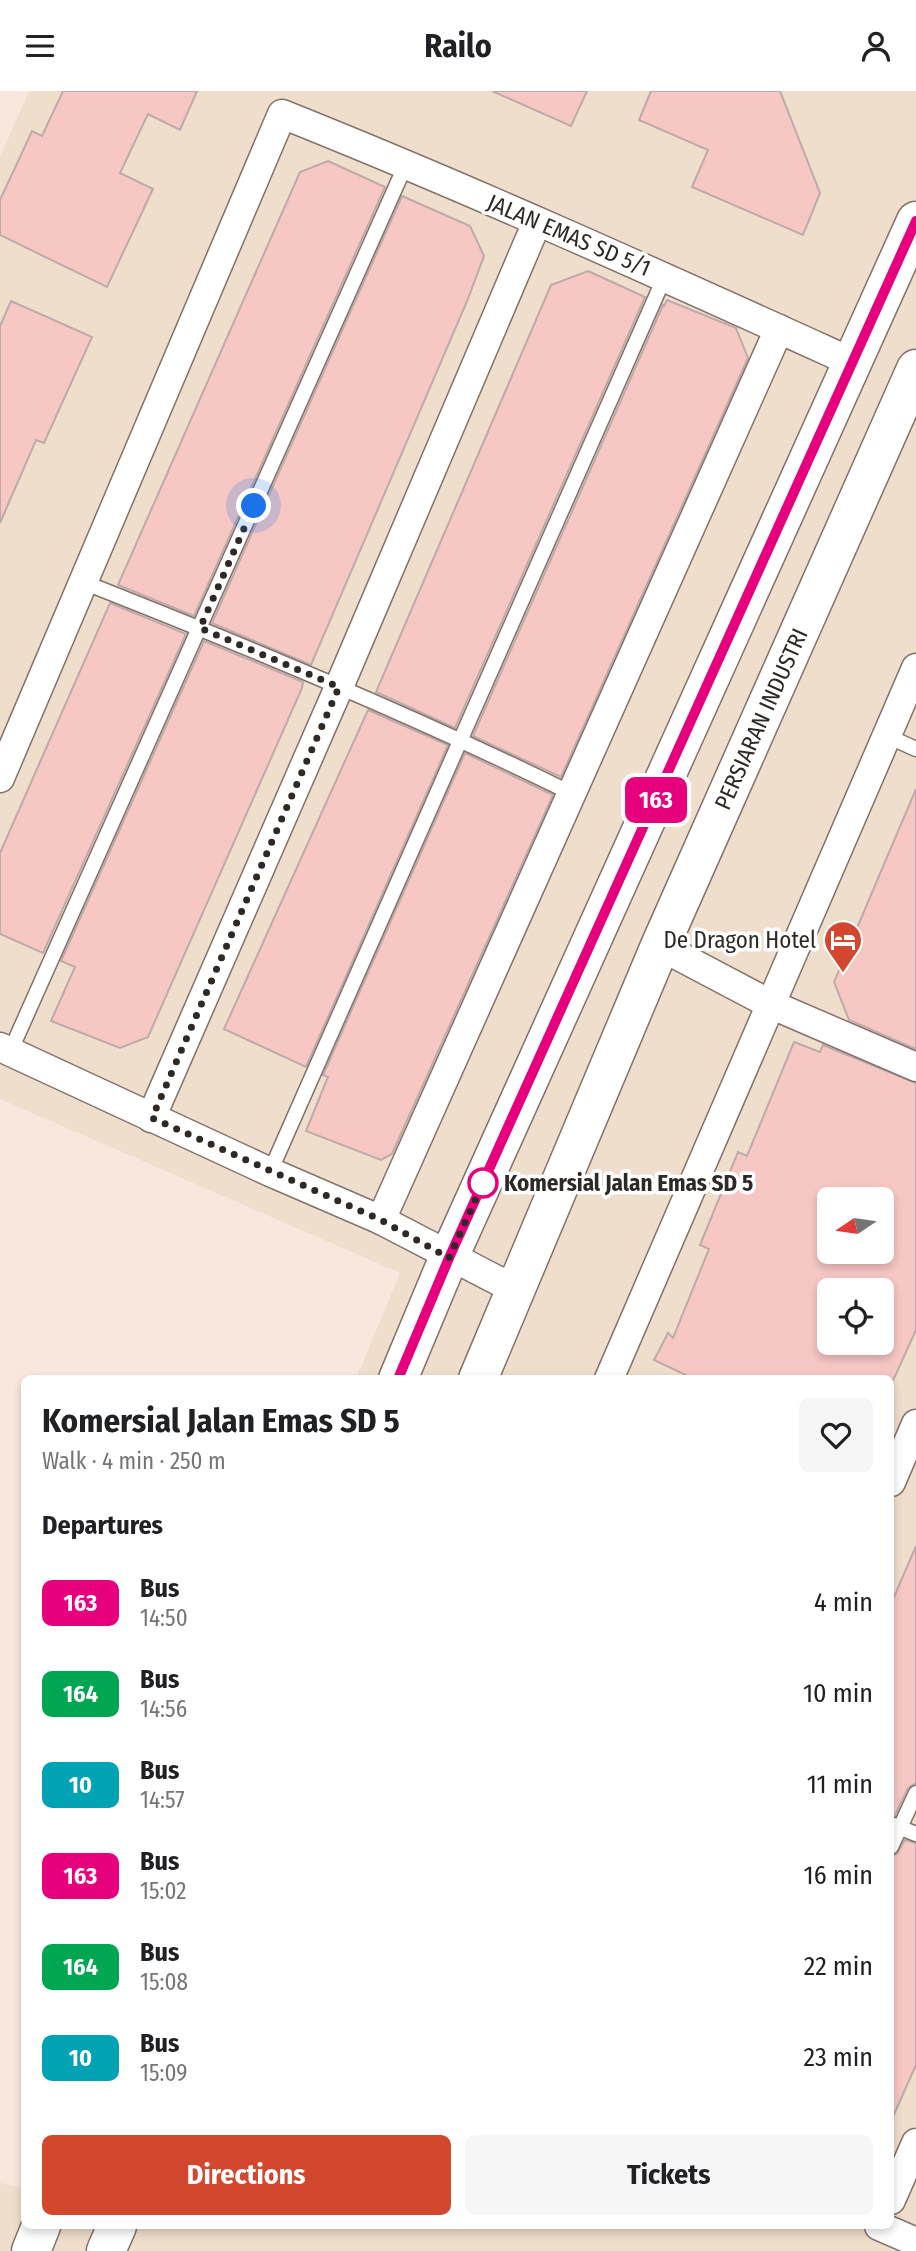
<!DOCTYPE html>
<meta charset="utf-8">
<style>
:root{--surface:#fff;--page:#f6f6f6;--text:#202124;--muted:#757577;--accent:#d3472f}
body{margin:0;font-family:"Fira Sans Condensed",sans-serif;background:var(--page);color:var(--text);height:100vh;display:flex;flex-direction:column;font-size:26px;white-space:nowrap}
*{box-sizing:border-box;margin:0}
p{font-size:23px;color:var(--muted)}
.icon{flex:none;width:38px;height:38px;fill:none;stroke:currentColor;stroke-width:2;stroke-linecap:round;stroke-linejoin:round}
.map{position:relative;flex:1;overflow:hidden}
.drawer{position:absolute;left:21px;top:1284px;width:873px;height:854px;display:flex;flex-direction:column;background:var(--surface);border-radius:10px;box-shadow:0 4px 10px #0003}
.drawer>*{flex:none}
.badge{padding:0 14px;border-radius:10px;font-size:24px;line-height:46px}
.needle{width:46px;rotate:257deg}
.controls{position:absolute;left:817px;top:1096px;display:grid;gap:14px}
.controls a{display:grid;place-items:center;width:77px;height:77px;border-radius:10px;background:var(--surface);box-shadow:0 4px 10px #0003;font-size:35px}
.you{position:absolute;width:35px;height:35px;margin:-18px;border:5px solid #fff;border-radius:50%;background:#1a73e8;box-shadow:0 0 0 10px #1a73e833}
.map>.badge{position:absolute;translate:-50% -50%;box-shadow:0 0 0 4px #fff}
h2{padding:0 21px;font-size:26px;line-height:63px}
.round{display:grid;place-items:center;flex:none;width:74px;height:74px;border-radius:10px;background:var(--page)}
.overview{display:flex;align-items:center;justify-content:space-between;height:119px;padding:0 21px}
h1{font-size:33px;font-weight:700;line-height:52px}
.button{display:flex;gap:14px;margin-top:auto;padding:14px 21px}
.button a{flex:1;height:80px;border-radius:10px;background:var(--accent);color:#fff;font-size:28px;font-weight:700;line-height:80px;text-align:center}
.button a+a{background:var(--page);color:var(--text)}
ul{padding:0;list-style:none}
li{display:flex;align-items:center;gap:21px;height:91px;padding:0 21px}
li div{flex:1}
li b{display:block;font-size:26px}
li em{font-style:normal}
li .badge{min-width:77px;font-weight:700;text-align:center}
header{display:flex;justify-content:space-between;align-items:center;height:91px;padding:0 21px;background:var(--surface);font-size:32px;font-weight:700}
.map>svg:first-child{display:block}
.industrial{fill:#f0decd;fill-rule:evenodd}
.building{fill:#f7c7c4;stroke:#beaaa9;stroke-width:2;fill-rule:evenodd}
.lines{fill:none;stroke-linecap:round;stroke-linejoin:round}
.lane-casing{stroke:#82726a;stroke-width:17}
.street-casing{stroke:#82726a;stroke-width:31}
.secondary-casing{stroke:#82726a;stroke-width:41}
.lane{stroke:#fff;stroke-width:14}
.street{stroke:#fff;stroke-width:28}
.secondary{stroke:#fff;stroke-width:38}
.line-casing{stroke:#fff;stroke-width:16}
.line{stroke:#e6007e;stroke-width:10}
.walk{stroke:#2f2925;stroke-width:7;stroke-dasharray:0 12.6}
.stop-dot{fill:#fff;stroke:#e6007e;stroke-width:3.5}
.labels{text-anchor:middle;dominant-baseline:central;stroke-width:7;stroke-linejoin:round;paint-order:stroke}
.street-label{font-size:23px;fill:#2f2925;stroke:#fff}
.poi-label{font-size:23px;fill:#2f2925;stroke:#fff;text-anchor:end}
.stop-label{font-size:23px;font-weight:bold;fill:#2f2925;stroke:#fff;text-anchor:start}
</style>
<header><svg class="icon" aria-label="menu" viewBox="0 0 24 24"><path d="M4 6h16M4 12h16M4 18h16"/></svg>Railo<svg class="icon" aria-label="person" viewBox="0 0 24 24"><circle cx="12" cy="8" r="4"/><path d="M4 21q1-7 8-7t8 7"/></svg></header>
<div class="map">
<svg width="916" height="2160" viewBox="0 0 916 2160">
<rect width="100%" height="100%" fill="#f9e7de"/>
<path class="industrial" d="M29,0h887v2160h-916v-68l20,4 4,-11v50h867v-847h-535l44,-106 -400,-174v-942zM830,1108h52v52h-52zM830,1199h52v52h-52z"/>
<g class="building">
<path d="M63,0h134l-17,39 -32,-16 -28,59 33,16 -46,98 -107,-52v-35l32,-69 10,5z"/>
<path d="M492,0h95l-16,35z"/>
<path d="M651,0h129l40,102 -17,42 -111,-48 16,-37 -69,-30z"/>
<path d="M328,70l57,26 -191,429 -76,-31 182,-413z"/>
<path d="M402,105l68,30 14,30 -16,43 -157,366 -99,-42z"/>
<path d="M588,180l57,26 -190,431 -79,-36 175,-407z"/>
<path d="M667,209l69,28 12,30 -187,419 -88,-41 190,-431 1,1z"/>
<path d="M11,210l81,36 -48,106 -8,-3 -36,83v-197z"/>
<path d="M110,512l76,31 -143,319 -43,-19v-81z"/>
<path d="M204,550l99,41 -1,6 -154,349 -28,11 -69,-27 24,-54 -14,-6z"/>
<path d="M368,619l80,35 -142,322 -82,-38z"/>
<path d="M465,662l88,42 -161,359 -11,6 -75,-29 22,-54 -5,-2z"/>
<path d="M916,698v260l-67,-29 -15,-38z"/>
<path d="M794,951l26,10 3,-7 93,38v247l-25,55v-6h-197l-40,-19 14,-27 5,5 36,-89 -9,-4 38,-93 9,4zM830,1108h52v52h-52zM830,1199h52v52h-52z"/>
<path d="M916,1455v237l-8,5 -13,27h-4v-211z"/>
<path d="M905,1749l11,3v222l-25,56v-265l6,-2z"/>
</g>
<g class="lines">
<defs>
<g id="lane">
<path d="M83,491c165,65 329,133 488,211"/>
<path d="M887,645l29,13"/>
<path d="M10,961l396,-888"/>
<path d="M270,1081l395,-896"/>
<path d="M891,1733l25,10"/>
<path d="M891,1756l25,-54"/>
</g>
<g id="street">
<path d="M0,687l282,-664c193,77 382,163 572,249"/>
<path d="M660,855l110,58 146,63"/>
<path d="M0,956l270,125 111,48 135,70"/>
<path d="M151,1027l188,-431 198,-465"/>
<path d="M381,1129l398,-891"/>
<path d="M609,1288l307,-711"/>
<path d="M891,1391l25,-58"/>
<path d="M891,2109l25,-57"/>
<path d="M879,2135l37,16"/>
</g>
<g id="secondary">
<path d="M398,1288l51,-122 467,-1036"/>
<path d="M478,1288l182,-433 256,-577"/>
<path d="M31,2160l10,-25"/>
<path d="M106,2160l11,-25"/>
</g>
</defs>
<use href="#lane" class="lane-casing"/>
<use href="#street" class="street-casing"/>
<use href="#secondary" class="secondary-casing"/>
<use href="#lane" class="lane"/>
<use href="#street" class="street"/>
<use href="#secondary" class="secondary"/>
</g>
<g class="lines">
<defs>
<path id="line" d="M398,1288l51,-121 467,-1037"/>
</defs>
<use href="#line" class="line-casing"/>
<use href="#line" class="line"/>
<path class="walk" d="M254,415l-54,122 139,59 -187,431 229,102 68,38 34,-75"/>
</g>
<defs>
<symbol id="hotel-pin" viewBox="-11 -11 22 30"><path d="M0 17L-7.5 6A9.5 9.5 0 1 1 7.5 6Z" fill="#d3472f" stroke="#fff"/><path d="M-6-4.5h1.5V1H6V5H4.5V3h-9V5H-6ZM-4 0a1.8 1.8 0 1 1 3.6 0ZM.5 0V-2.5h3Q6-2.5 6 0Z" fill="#fff"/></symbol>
</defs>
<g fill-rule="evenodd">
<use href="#hotel-pin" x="821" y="827" width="44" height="60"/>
</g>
<circle class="stop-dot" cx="483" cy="1092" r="14"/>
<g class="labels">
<g class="street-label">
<text transform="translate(569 144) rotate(23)">JALAN EMAS SD 5/1</text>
<text transform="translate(761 628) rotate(-66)">PERSIARAN INDUSTRI</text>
</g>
<g class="poi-label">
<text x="816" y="849">De Dragon Hotel</text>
</g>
<g class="stop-label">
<text x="504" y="1092">Komersial Jalan Emas SD 5</text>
</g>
</g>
</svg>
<div class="controls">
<a><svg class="needle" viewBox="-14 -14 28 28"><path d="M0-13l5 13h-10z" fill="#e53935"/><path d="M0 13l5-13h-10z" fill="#757577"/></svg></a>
<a><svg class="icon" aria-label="locate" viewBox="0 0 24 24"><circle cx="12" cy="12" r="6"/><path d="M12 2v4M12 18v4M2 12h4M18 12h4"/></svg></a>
</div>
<div class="you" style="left:254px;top:415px"></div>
<b class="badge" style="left:656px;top:709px;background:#e6007e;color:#fff">163</b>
<section class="drawer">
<div class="overview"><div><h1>Komersial Jalan Emas SD 5</h1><p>Walk · 4 min · 250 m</p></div><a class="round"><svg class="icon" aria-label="heart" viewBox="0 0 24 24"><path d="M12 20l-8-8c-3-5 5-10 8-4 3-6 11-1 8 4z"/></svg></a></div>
<h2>Departures</h2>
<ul>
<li><span class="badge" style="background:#e6007e;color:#fff">163</span><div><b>Bus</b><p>14:50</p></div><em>4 min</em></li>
<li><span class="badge" style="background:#00a651;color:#fff">164</span><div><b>Bus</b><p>14:56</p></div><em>10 min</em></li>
<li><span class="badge" style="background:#00a3b4;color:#fff">10</span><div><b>Bus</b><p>14:57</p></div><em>11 min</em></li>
<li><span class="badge" style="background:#e6007e;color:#fff">163</span><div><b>Bus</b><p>15:02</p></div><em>16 min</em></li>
<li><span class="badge" style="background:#00a651;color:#fff">164</span><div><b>Bus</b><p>15:08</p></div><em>22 min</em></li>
<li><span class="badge" style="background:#00a3b4;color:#fff">10</span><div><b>Bus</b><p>15:09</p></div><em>23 min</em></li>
</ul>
<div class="button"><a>Directions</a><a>Tickets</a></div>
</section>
</div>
